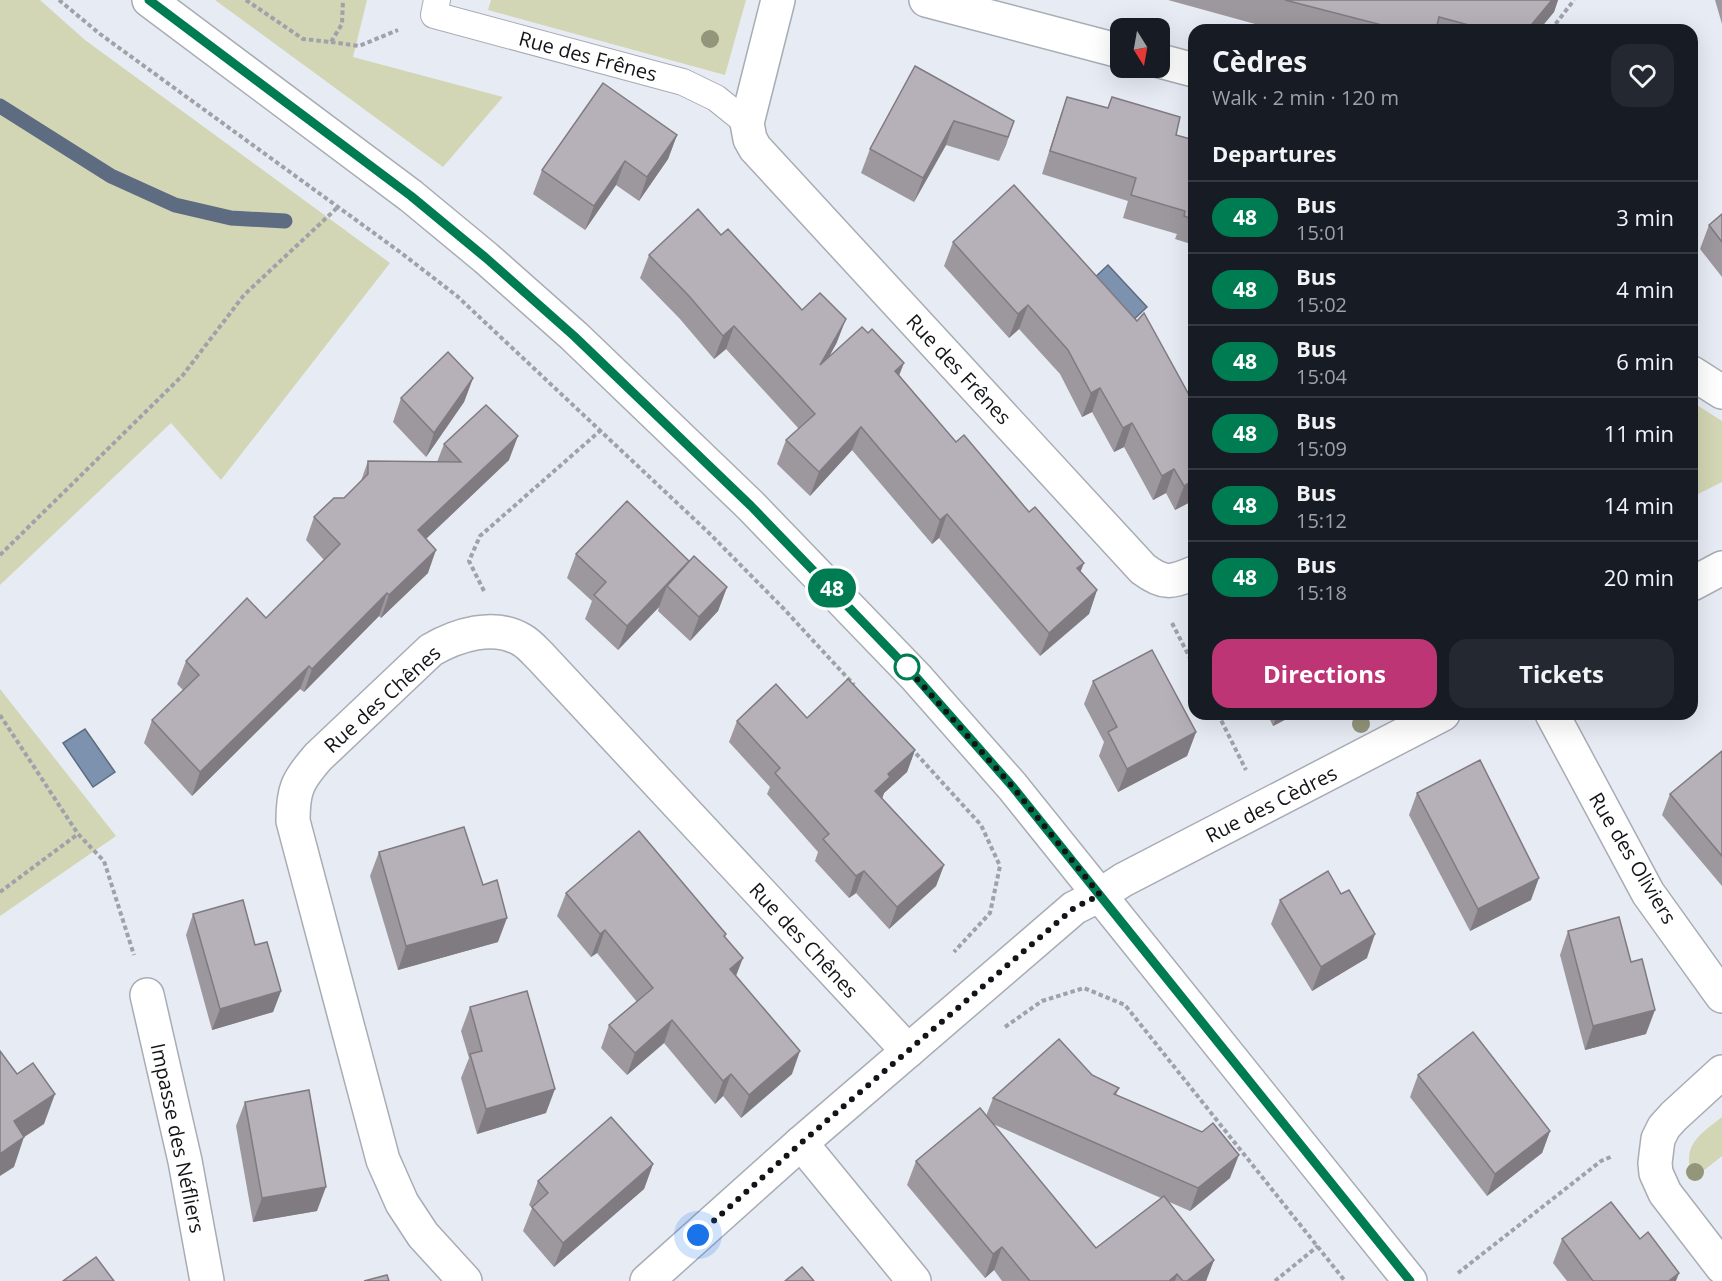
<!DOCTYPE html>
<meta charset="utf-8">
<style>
:root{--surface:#171b24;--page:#242831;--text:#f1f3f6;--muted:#9ea1a6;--line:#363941;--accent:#bd3574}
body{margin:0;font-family:"Open Sans",sans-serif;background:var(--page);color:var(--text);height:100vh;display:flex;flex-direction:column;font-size:22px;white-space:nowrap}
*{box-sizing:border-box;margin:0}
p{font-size:20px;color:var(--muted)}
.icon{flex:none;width:33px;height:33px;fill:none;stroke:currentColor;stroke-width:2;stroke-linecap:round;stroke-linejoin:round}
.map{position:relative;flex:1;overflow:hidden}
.details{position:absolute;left:1188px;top:24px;width:510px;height:696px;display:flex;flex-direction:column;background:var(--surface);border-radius:18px;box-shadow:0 6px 24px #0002}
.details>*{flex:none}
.badge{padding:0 12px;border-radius:20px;font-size:21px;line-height:39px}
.needle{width:39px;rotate:169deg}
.tools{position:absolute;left:1110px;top:18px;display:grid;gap:12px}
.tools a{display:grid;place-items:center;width:60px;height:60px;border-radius:12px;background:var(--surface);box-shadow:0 6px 24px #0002;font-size:30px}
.you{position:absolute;width:30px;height:30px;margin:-15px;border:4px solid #fff;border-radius:50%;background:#1a73e8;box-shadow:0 0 0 9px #1a73e833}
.map>.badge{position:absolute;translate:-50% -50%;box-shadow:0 0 0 3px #fff}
h2{padding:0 24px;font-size:22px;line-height:54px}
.round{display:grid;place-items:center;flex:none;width:63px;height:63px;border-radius:18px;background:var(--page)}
.summary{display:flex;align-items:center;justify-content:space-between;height:102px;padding:0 24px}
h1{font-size:28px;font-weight:700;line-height:45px}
.primary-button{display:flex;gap:12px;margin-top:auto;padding:12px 24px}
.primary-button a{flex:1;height:69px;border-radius:18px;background:var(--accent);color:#fff;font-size:24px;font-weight:700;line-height:69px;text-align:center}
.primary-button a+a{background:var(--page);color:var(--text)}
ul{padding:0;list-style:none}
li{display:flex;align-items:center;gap:18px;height:72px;padding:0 24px;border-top:2px solid var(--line)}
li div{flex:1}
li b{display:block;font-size:22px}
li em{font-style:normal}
li .badge{min-width:66px;font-weight:700;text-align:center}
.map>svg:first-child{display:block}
.green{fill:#d2d6b4}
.water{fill:#7d92af;stroke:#5d6c81;stroke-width:1.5}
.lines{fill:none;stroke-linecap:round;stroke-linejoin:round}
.stream{stroke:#5d6c81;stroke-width:15}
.lane-casing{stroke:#a8acb5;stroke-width:28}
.street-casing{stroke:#a8acb5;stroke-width:36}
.secondary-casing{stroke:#a8acb5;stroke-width:36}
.path{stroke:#9fa2a9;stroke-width:4;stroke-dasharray:4.5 3;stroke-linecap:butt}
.lane{stroke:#fff;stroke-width:26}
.street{stroke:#fff;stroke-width:33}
.secondary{stroke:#fff;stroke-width:33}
.tree{fill:#93967a}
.wall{fill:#9d979e;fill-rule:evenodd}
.shaded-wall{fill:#7f7b81}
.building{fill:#b6b0b8;stroke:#7f7b81;stroke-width:1.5}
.line-casing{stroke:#fff;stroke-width:14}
.line{stroke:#007c52;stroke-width:9}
.walk{stroke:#121417;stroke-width:6;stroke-dasharray:0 10.8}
.stop-dot{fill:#fff;stroke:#007c52;stroke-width:3}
.labels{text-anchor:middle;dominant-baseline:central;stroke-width:4.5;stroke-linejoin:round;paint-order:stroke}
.street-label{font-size:20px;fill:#121417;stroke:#fff}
</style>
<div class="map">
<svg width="1722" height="1281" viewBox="0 0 1722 1281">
<rect width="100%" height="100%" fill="#e7ebf4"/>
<g class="green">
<path d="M0,0h40l45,40 305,223 -169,217 -50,-57 -171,162z"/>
<path d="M215,0h152l-14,57 150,40 -60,70z"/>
<path d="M491,0h255l-21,75 -237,-65z"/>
<path d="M1692,402l30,19v61l-30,15z"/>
<path d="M0,689l116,147 -116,80z"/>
<path d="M1722,1117v39l-29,23c-12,-34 5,-43 29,-62z"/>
</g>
<g class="water">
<path d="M1108,265l39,42 -19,18 -39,-42z"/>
<path d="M85,729l30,43 -22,15 -30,-44z"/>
</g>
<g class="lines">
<path class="stream" d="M0,106l111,70 64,29 56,13 54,3"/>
<defs>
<path id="lane" d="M437,0l-3,15 249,67 33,16 31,25"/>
<g id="street">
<path d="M778,0l-31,123 3,16 5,9 388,421c20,15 28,14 51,4"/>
<path d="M926,0l194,51"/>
<path d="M1160,61l34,9"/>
<path d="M1692,373l30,19"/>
<path d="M1692,584l30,-16"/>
<path d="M1552,714l96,179 74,103"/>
<path d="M147,995l38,166 22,120"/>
<path d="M1722,1072l-48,44 -10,11 -6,12 -3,24 1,10 9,20 57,74"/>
<path d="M801,1143l113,138"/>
<path d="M465,1281l-42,-46 -21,-32 -19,-43 -90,-339c0,-31 4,-40 25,-64l113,-107c26,-15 63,-27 91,-10 7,4 13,11 18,16l368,395"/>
<path d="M647,1281l154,-138 273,-235 26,-13 23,-15 320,-166"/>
</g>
<path id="secondary" d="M149,0l262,196 75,62 88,78 177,170 165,171 96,109 398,495"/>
</defs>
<use href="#lane" class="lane-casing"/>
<use href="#street" class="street-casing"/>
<use href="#secondary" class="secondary-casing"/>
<g class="path">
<path d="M59,0l41,34 300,218 57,44 252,237 75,76 70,76"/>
<path d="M246,0l57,39 28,3 11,-18 1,-24"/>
<path d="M1551,30l23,-30"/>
<path d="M331,42l28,4 39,-16"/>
<path d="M0,555l183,-180 61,-80 94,-88"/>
<path d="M484,591l-15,-30 11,-25 121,-106"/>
<path d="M1172,623l22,43"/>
<path d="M1218,714l28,56"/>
<path d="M0,715l78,119"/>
<path d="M911,748l70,77 19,41 -10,47 -36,39"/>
<path d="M0,892l78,-58 26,27 30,94"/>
<path d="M1005,1027l37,-26 42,-13 41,17 220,276"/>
<path d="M1458,1273l143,-112 12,-5"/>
<path d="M1275,1281l43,-35"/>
</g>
<use href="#lane" class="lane"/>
<use href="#street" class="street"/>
<use href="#secondary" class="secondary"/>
</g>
<g class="tree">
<circle cx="710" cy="39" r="9"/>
<circle cx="1361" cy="724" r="9"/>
<circle cx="1695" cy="1172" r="9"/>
</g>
<g class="wall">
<path d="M1168,0h390l-4,12 -15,18h-249l-23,-6 -1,3z"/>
<path d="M1715,0h7v24z"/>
<path d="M915,66l99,55 -15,40 -53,-16 -32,57 -53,-29 9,-24z"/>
<path d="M1067,97l109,38 18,5v105l-19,-6 2,-5 -54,-16 5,-17 -86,-27 17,-54z"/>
<path d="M677,135l-9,24 -29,42 -23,-16 -31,45 -52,-36 9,-24z"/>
<path d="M1014,185l180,315 -19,10 -9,-17 -13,7 -29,-53 -10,5 -22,-40 -10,5 -22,-43 -41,-45 -10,9 -65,-72 9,-24z"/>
<path d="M1722,214v63l-22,-28 9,-24z"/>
<path d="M721,235l81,75 35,32 -8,15 70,18 57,67 73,70 68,78 -8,24 -49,42 -101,-118 -7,6 -80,-94 -42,46 -33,-32 9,-24 13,-11 -73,-80 -12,10 -34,-40 -40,-41 9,-23z"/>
<path d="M473,378l-9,24 -38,55 -33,-35 8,-24z"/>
<path d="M444,444l65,16 -83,79 2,34 -47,45 -2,-2 -75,76 -4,-3 -108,107 -48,-53 8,-23 31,-30 -6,-6 9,-23 80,-43 58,-58 -18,-20 8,-23 30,-19 17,-17 7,-20 69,1z"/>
<path d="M576,554l113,7 38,26 -9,24 -28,30 -32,-30 1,-4 -41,43 -33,-31 7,-18 -25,-23z"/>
<path d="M1093,681l103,51 -9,24 -69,36 -19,-36 5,-14 -20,-38z"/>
<path d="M1267,714h29l-23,12z"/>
<path d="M807,718l108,32 -8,22 -23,21 -2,5 62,67 -8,21 -47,43 -33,-36 -7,5 -34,-37 3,-9 -51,-58 3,-7 -41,-45 8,-21z"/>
<path d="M1722,751v135l-60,-71 8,-21z"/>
<path d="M1417,793l114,107 -61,31 -61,-116z"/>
<path d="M379,852l119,90 -100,28 -28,-94z"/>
<path d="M566,893l160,41 -1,3 11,39 56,98 -51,44 -18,-22 -8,8 -51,-61 -37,32 -26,-27 8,-23 28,-23 -40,-49 -6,4 -34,-41z"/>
<path d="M1280,900l87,58 -55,33 -41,-67z"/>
<path d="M193,914l62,31 26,46 -8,21 -61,18 -26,-95z"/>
<path d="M1568,931l78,103 -61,16 -25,-95z"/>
<path d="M470,1007l76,106 -69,21 -16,-56 8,-20 -8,-27z"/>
<path d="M1092,1075l27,13 -3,7 114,83 -40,33 -23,-10 47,59 -8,21h-204l-8,-11 -9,8 -78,-93 9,-24 70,-45 7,-18zM993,1124l168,74 -65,50z"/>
<path d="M1418,1075l132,56 -8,22 -55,43 -77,-99z"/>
<path d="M245,1102l72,109 -64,11 -17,-96z"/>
<path d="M653,1164l-9,25 -90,78 -31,-36 9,-23 -3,-3 9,-24z"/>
<path d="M1562,1239h78l36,42h-109l-14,-18z"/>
</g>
<g class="shaded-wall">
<path d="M1552,0h6l-4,12 -15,18h-12z"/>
<path d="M954,121l-8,24 -32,57 9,-24z"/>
<path d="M1014,121l-8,24 -7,16z"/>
<path d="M677,135l-9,24 -29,42 8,-24z"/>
<path d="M625,161l-9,24 -31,45 9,-24z"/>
<path d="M1028,305l-9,24 -10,9 9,-24z"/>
<path d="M846,319l-9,23 -25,46 8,-23z"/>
<path d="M734,326l-8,23 -12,10 9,-23z"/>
<path d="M904,363l-9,23v-15z"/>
<path d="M473,378l-9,24 -38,55 8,-24z"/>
<path d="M1100,388l-8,24 -10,5 9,-24z"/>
<path d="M1132,423l-8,24 -10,5 9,-24z"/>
<path d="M861,427l-9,23 -42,46 9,-24z"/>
<path d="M518,436l-9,24 -99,94 8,-24z"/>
<path d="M1174,469l-8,24 -13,7 9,-24z"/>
<path d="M1194,480v20l-19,10 9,-24z"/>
<path d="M947,514l-8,24 -7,6 8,-24z"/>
<path d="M436,550l-8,23 -47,45 8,-23z"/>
<path d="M689,561l-22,25 -8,21 -41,43 9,-24z"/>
<path d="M1084,563l-9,23 2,-18z"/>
<path d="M727,587l-9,24 -28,30 9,-24z"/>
<path d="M1097,590l-8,24 -49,42 9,-23z"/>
<path d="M387,593l-8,23 -75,76 8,-23z"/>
<path d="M309,666l-9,23 -108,107 8,-24z"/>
<path d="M1278,714h18l-23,12z"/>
<path d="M1196,732l-9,24 -69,36 9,-23z"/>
<path d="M915,750l-8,22 -23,21 -2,6 -7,-8 13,-17z"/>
<path d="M944,865l-8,21 -47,43 8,-22z"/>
<path d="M864,871l-8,22 -7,5 7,-22z"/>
<path d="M1539,878l-8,22 -61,31 8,-22z"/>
<path d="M507,918l-9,24 -100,28 8,-24z"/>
<path d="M605,930l-8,23 -6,4 9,-23z"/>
<path d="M1375,934l-8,24 -55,33 9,-24z"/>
<path d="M743,958l-9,23 -4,-12z"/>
<path d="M281,991l-8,21 -61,18 8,-21z"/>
<path d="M1655,1010l-9,24 -61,16 8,-24z"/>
<path d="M672,1020l-8,23 -37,32 8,-22z"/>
<path d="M800,1051l-8,23 -51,44 8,-23z"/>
<path d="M731,1074l-8,22 -8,8 8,-23z"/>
<path d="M555,1089l-9,24 -69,21 9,-25z"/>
<path d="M55,1094l-11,30 -41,27 11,-30z"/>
<path d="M1550,1131l-8,22 -55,43 8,-22z"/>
<path d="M24,1137l-10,30 -14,9v-22z"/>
<path d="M1239,1155l-9,23 -40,33 8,-23z"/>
<path d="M653,1164l-9,25 -90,78 9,-24z"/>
<path d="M326,1187l-9,24 -64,11 9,-24z"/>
<path d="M1002,1247l-8,23 -9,8 8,-24z"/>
<path d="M1214,1260l-8,21h-19z"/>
<path d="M1679,1273l-3,8h-6z"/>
<path d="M1177,1274l-2,7h-6z"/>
</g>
<g class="building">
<path d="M1285,0h267l-25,30h-40l-48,-13 -3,13h-35z"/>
<path d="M915,66l99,55 -6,16 -54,-16 -31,57 -53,-29z"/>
<path d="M603,83l74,52 -30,42 -22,-16 -31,45 -52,-36z"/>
<path d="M1067,97l41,11 4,-11 68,20 -4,18 18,5v80l-10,-4 1,-5 -54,-16 5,-17 -86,-27z"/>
<path d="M1014,185l123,136 7,-8 50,91v76l-10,6 -10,-17 -12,7 -30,-53 -9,5 -23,-40 -9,5 -23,-43 -40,-45 -10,9 -65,-72z"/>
<path d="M698,209l23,26 7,-6 74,81 18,-17 26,26 -26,46 42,-38 6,6 4,-4 32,34 -9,8 61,71 8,-7 65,77 6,-5 49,56 -7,5 20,22 -48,43 -102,-119 -7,6 -79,-93 -42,45 -33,-32 29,-26 -81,-88 -11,10 -34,-40 -40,-41z"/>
<path d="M1722,214v28l-13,-17z"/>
<path d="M448,352l25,26 -39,55 -33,-35z"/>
<path d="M486,405l32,31 -100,94 18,20 -47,45 -2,-2 -75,76 -3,-3 -109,106 -48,-52 47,-45 -13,-14 61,-63 19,20 74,-74 -26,-27 20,-19h10l24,-24v-13l93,1 -17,-18z"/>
<path d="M627,501l62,60 -62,65 -33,-31 12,-13 -30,-28z"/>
<path d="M694,556l33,31 -28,30 -32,-31z"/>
<path d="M1152,650l44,82 -69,37 -19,-37 9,-5 -24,-46z"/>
<path d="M848,679l67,71 -27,24 2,3 -15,14 69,74 -47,42 -33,-36 -8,5 -33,-37 6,-5 -54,-61 5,-5 -43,-47 39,-37 31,34z"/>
<path d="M1722,751v105l-52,-62z"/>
<path d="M1480,760l59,118 -61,31 -61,-116z"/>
<path d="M464,827l19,58 14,-5 10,38 -101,28 -27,-94z"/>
<path d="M639,831l87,103 -2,2 19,22 -13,11 70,82 -51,44 -18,-21 -8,7 -51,-61 -37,33 -26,-28 44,-37 -48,-58 -5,4 -34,-41z"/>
<path d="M1328,871l13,23 8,-4 26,44 -54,33 -41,-67z"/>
<path d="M243,900l12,45 12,-3 14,49 -61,18 -27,-95z"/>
<path d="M1619,917l12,45 11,-3 13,51 -62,16 -25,-95z"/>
<path d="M527,991l28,98 -69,20 -16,-55 12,-3 -12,-44z"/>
<path d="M1473,1032l77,99 -55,43 -77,-99z"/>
<path d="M1059,1039l33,36 27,13 -5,6 88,38 11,-9 26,32 -41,33 -205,-90z"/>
<path d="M0,1051l17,23 16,-11 22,31 -41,27 10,16 -24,17z"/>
<path d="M309,1090l17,97 -64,11 -17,-96z"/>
<path d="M980,1108l116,140 68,-52 50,64 -27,21h-4l-6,-7 -8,7h-139l-28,-34 -9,7 -77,-93z"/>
<path d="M611,1117l42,47 -90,79 -31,-36 16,-14 -10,-12z"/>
<path d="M1611,1202l29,37 8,-7 31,41 -9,7 1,1h-78l-31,-42z"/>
<path d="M96,1257l18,24h-51z"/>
<path d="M802,1267l12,14h-29z"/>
<path d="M387,1275l2,6h-25z"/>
</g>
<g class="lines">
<defs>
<path id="line" d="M149,0l262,196 75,62 88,78 177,170 165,171 96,109 398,495"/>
</defs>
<use href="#line" class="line-casing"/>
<use href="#line" class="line"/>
<path class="walk" d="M698,1235l103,-92 273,-235 26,-13 -88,-109 -110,-124 5,5"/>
</g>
<circle class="stop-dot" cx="907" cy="667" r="12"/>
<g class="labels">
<g class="street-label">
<text transform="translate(588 56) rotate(15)">Rue des Frênes</text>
<text transform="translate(959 369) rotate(47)">Rue des Frênes</text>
<text transform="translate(382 699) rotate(-42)">Rue des Chênes</text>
<text transform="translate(1271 804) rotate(-27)">Rue des Cèdres</text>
<text transform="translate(1633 858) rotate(59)">Rue des Oliviers</text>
<text transform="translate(804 940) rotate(47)">Rue des Chênes</text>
<text transform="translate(178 1138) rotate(78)">Impasse des Néfliers</text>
</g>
</g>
</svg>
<div class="tools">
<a><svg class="needle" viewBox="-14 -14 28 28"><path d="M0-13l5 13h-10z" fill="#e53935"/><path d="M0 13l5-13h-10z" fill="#9ea1a6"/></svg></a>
</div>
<div class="you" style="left:698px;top:1235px"></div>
<b class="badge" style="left:832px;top:588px;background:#007c52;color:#fff">48</b>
<section class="details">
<div class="summary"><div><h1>Cèdres</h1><p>Walk · 2 min · 120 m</p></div><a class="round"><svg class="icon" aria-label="heart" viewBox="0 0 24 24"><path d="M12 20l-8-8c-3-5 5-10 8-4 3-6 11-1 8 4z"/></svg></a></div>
<h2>Departures</h2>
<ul>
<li><span class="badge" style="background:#007c52;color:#fff">48</span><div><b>Bus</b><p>15:01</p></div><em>3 min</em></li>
<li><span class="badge" style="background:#007c52;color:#fff">48</span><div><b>Bus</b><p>15:02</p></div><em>4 min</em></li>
<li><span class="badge" style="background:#007c52;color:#fff">48</span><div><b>Bus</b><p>15:04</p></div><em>6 min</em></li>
<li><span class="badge" style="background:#007c52;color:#fff">48</span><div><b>Bus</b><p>15:09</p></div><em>11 min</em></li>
<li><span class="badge" style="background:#007c52;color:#fff">48</span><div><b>Bus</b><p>15:12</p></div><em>14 min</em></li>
<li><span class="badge" style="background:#007c52;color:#fff">48</span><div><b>Bus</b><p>15:18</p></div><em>20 min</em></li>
</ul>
<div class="primary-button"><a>Directions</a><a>Tickets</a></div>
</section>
</div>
